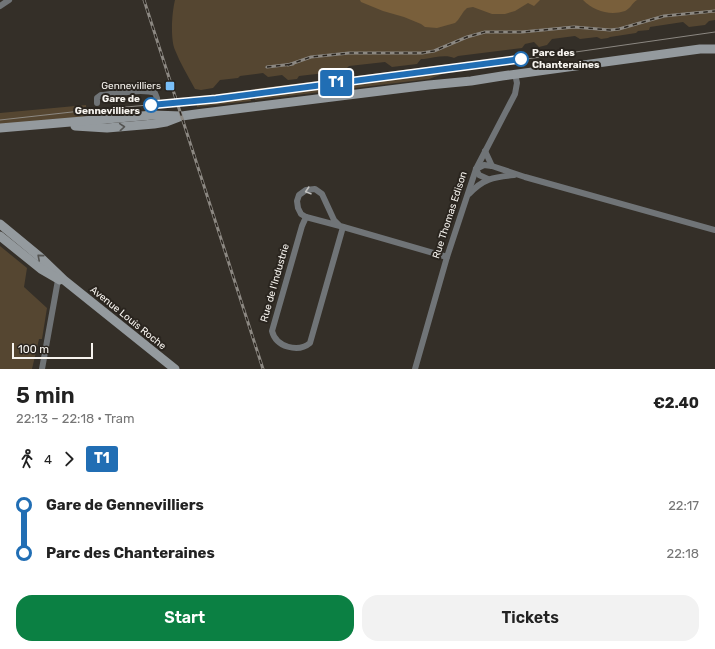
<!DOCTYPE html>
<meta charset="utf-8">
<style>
:root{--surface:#fff;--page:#f2f2f2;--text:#222;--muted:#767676;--accent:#0b8043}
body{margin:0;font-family:Rubik,sans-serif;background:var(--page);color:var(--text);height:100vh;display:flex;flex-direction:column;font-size:15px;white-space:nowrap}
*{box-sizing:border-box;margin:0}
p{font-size:13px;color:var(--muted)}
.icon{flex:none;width:22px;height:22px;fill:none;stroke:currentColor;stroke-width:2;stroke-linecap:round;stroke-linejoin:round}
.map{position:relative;height:369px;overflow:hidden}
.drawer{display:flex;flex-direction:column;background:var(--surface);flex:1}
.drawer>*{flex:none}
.badge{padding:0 8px;border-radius:3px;font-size:14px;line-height:26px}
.scale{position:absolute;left:12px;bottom:10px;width:81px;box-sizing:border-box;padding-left:4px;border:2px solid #f7f4ef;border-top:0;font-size:11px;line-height:14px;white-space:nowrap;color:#f7f4ef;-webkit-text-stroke:3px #2a251f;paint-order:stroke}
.map>.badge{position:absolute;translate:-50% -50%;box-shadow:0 0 0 2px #fff}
.legs{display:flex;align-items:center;gap:6px;height:44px;padding:0 16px;font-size:13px}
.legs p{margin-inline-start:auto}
.summary{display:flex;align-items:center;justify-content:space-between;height:68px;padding:0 16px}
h1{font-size:22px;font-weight:600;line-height:30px}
.cta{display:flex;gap:8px;margin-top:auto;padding:8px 16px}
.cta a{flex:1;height:46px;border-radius:16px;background:var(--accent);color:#fff;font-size:16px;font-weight:600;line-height:46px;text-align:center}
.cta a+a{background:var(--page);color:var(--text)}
ul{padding:0 16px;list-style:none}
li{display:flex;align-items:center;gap:14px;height:48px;font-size:15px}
li i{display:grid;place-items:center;width:6px;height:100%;margin:0 5px;background:currentColor}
li i::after{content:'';width:10px;height:10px;margin:-5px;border:3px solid;border-radius:50%;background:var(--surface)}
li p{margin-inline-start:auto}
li:first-child i{background:linear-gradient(#0000 50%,currentColor 0)}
li:last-child i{background:linear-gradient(currentColor 50%,#0000 0)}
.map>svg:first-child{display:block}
.green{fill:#554631}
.water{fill:#795f3b}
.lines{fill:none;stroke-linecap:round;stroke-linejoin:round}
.street{stroke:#707477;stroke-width:6}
.secondary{stroke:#949a9e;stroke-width:9}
.tram{stroke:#8c8882;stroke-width:1}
.rail-casing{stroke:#8c8882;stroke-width:3}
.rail{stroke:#2a251f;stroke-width:1.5;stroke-dasharray:4.5;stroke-linecap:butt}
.oneway{stroke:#545452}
.oneway2{stroke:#c1c1bf}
.line-1-casing{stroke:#fff;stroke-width:9}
.line-1{stroke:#216eb4;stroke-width:6}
.stop-1-dot{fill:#fff;stroke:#216eb4;stroke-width:2}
.poi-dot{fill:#79bff8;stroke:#2a251f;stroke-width:1.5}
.labels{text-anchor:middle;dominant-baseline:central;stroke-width:4;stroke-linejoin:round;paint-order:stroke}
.stop-label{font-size:10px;font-weight:bold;fill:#f7f4ef;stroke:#2a251f;text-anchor:start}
.poi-label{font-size:10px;fill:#f7f4ef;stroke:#2a251f;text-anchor:end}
.street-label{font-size:10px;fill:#f7f4ef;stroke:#2a251f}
</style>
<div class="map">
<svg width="715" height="369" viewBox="0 0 715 369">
<rect width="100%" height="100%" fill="#342f28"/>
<g class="green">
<path d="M175,0h540v20l-6,1 -4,4 -16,2 -6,-5 -33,5 -1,3 -11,1 -2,2 -26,4 -2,1 -7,1 -4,-2 -17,2 -5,-3 -23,3 -5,6 -8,2 -5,-5 -9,2 -3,4 -64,8 -4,2c-8,-4 -21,0 -30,1h-3l-4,5 -25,3 -7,-5 -36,4 -2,2 -6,1 -3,4 -11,2 -2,-2 -26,3 -2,3 -9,1 -6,-5 -14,2 -5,-4 -23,3 -2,2 -18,2 -7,8 -12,2 -6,-1c-7,-13 -15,-26 -20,-39 -5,-12 -3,-38 0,-50z"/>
<path d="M467,62l1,8 -20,2 -19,7 -174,21 -1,-11z"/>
<path d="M249,90l2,11 -54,6 -1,-10z"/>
<path d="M86,105l1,13 -87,7v-12z"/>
<path d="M0,246l27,22 -3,19 23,21 -5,31h-3l-7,30h-32z"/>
</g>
<g class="water">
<path d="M360,0h180l-6,6 -6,-3 -13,8 -10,3h-13l-19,-7 -6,1 -3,3 -6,9 -3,3 -18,5 -12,-1 -4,-3 -17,-7 -21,-6 -22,-9z"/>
<path d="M583,0h54c-5,3 -7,9 -12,11 -15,5 -31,0 -42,-11z"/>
</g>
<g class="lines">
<g class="street">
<path d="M0,6l9,-6"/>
<path d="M97,103v-5l4,-3c15,-1 40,-7 54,-2l2,5"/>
<path d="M485,151l7,15"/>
<path d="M476,169l8,-4 8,1 33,11 190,53"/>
<path d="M476,169l3,6 9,4"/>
<path d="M469,194c14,-15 24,-17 45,-19"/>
<path d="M306,217l-4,9 -30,105c4,16 26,22 38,12l33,-116"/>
<path d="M340,226l-6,-6 -12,-26 -7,-5 -9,1 -7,5 -2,6 1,7 3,6 5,3 34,9 107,31"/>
<path d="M42,369l16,-89"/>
<path d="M415,369l32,-112 29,-88 39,-75 2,-11 -2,-9"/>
</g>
<g class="secondary">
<path d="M75,126l32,2 47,-4 12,-2 13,-5"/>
<path d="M0,128l153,-13 29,1 14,-2 233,-29 42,-4 31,-5 198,-27h15"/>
<path d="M0,224l40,33 24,23 111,89"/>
<path d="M0,236l41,33 19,11"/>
</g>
<path class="tram" d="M0,120l81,-9 135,-12 161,-22 94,-10 244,-35"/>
<defs>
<g id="rail">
<path d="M144,0l119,369"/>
<path d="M288,65l23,-8 38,-4h73l12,-2 33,-14 18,-5h37l52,-5 36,3 9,-1 45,-13 51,-5"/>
<path d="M267,67l26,-3"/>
</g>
</defs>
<use href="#rail" class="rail-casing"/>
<use href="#rail" class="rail"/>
</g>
<defs><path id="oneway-chevron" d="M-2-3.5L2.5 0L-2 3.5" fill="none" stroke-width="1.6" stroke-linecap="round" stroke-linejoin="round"/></defs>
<g class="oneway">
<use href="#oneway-chevron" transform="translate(122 127) rotate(-5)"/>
<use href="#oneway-chevron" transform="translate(40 257) rotate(-139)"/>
</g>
<use class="oneway2" href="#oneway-chevron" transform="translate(308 191) rotate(162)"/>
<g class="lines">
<defs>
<path id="line-1" d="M151,105l65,-6 305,-40"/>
</defs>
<use href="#line-1" class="line-1-casing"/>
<use href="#line-1" class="line-1"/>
</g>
<g class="stop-1-dot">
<circle cx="521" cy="59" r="7"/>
<circle cx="151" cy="105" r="7"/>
</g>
<rect class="poi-dot" x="165" y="81" width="10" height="10" rx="2"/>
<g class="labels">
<g class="stop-label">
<text x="532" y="53">Parc des<tspan x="532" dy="12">Chanteraines</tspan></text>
<text x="140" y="99" text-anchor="end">Gare de<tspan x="140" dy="12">Gennevilliers</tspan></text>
</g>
<g class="poi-label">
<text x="161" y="86">Gennevilliers</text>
</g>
<g class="street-label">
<text transform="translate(450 215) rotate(-72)">Rue Thomas Edison</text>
<text transform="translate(275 283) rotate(-74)">Rue de l'Industrie</text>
<text transform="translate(128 318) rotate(39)">Avenue Louis Roche</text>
</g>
</g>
</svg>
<div class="scale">100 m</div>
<b class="badge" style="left:336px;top:83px;background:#216eb4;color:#fff">T1</b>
</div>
<section class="drawer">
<div class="summary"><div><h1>5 min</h1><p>22:13 – 22:18 · Tram</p></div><b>€2.40</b></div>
<div class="legs"><svg class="icon" aria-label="walk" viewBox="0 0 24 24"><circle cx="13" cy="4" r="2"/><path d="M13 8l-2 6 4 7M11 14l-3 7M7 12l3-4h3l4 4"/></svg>4<svg class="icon" aria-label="forward" viewBox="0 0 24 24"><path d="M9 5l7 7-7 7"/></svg><b class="badge" style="background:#216eb4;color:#fff">T1</b></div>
<ul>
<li><i style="color:#216eb4"></i><b>Gare de Gennevilliers</b><p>22:17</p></li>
<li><i style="color:#216eb4"></i><b>Parc des Chanteraines</b><p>22:18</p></li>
</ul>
<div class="cta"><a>Start</a><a>Tickets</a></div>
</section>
